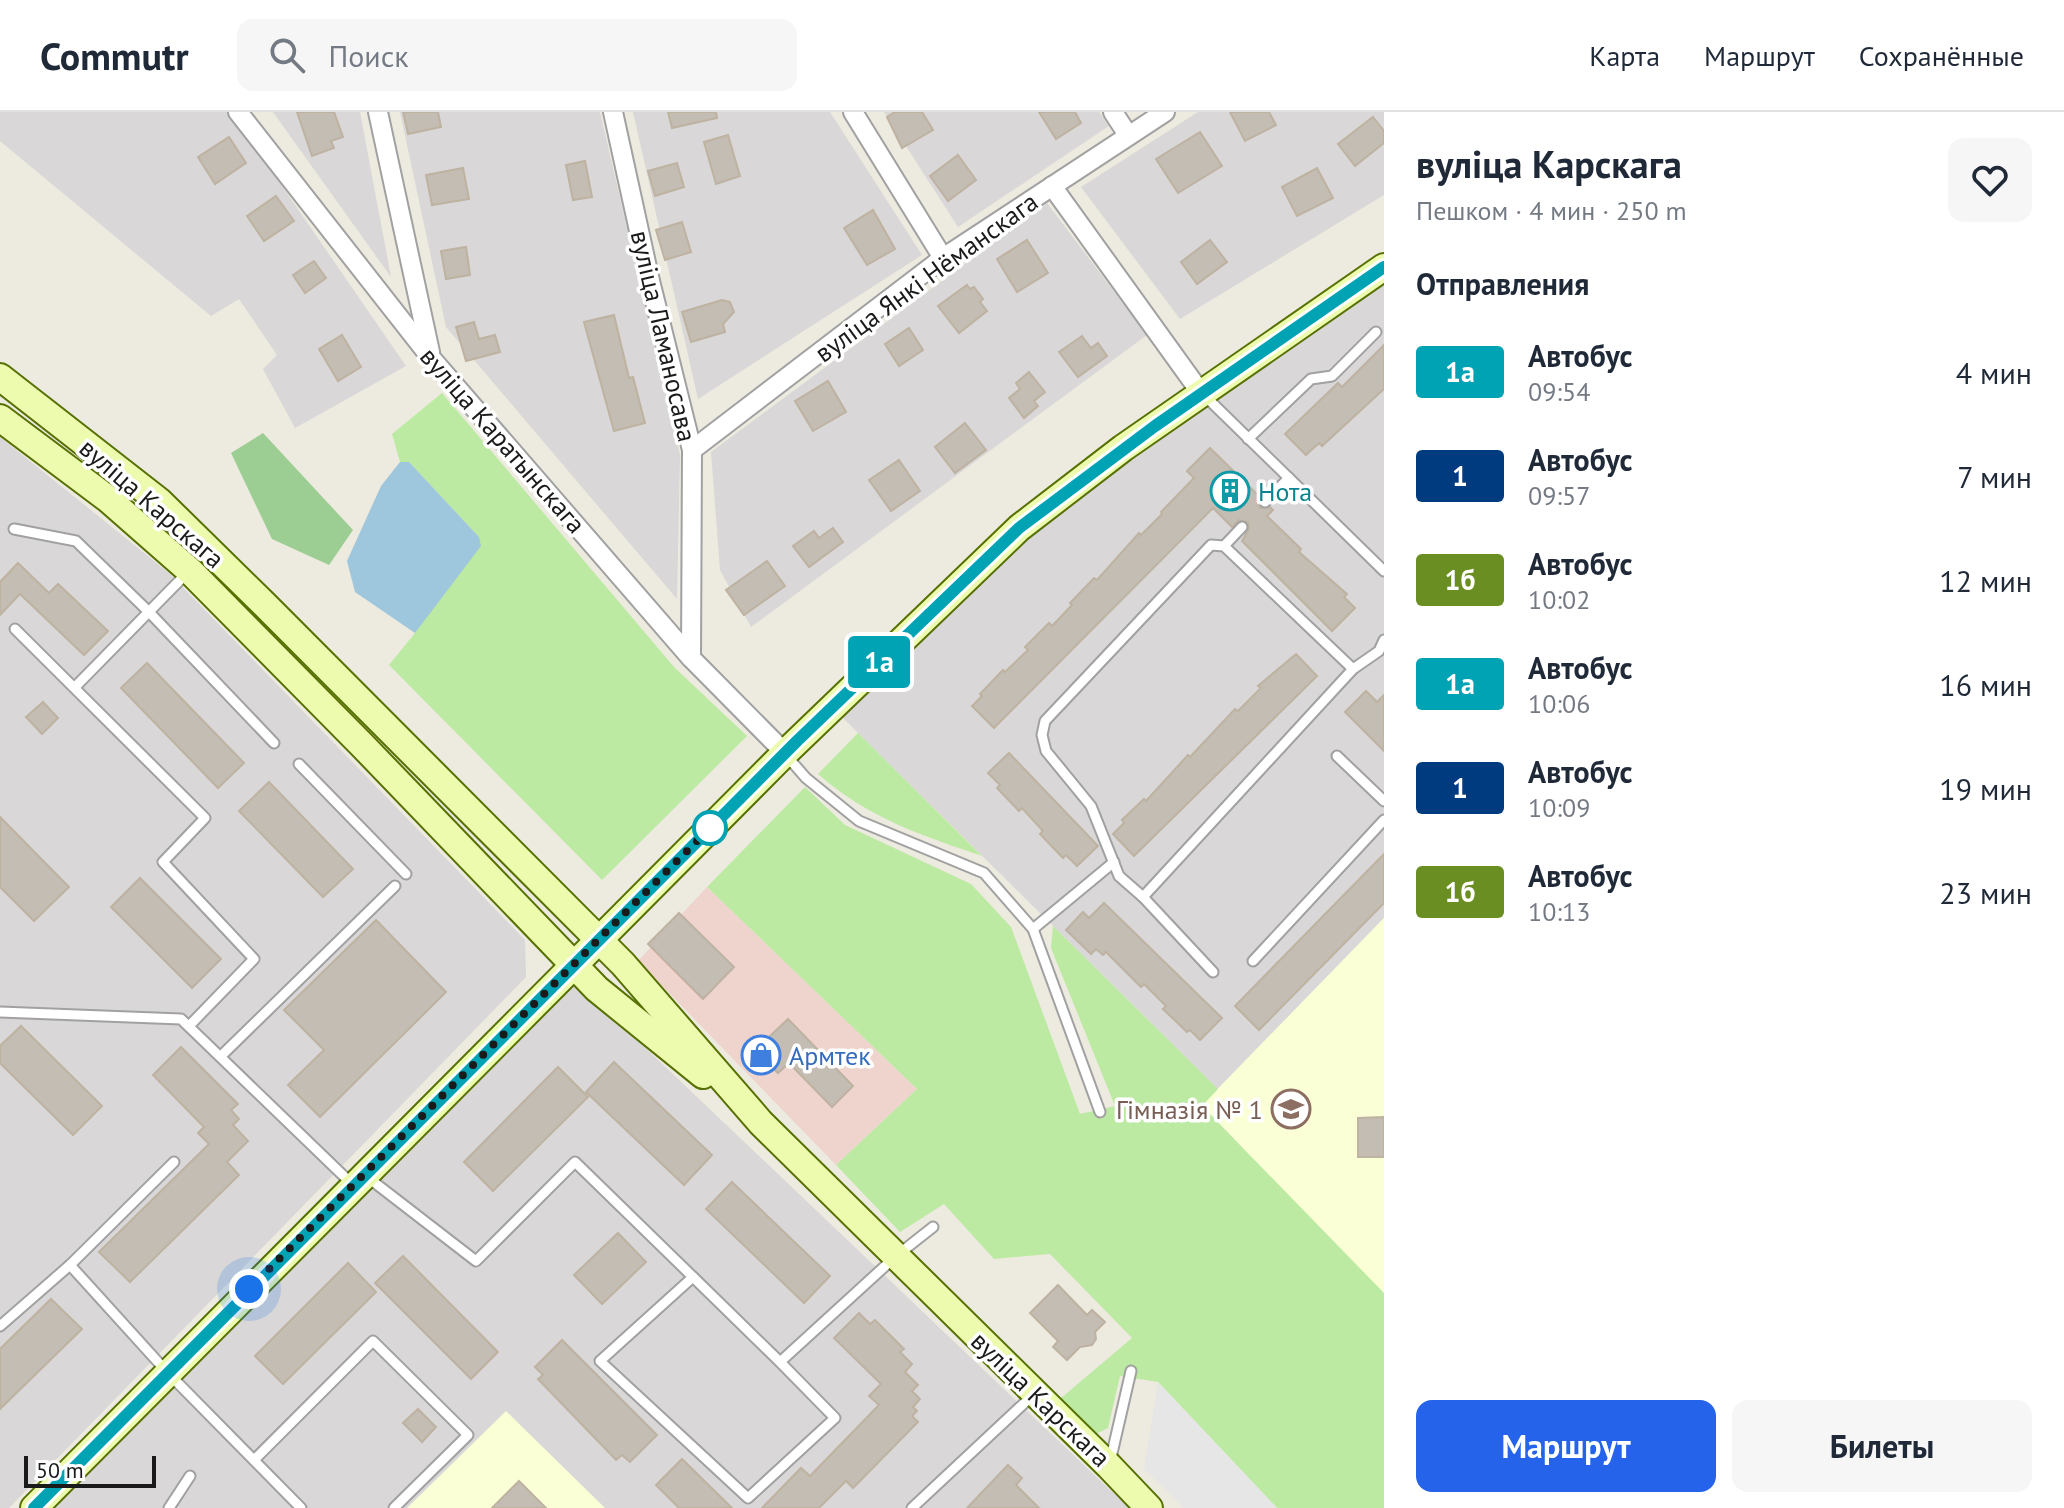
<!DOCTYPE html>
<html lang="ru">
<meta charset="utf-8">
<style>
:root{--surface:#fff;--page:#f6f6f7;--text:#1f2937;--muted:#747a83;--line:#e0e1e3;--accent:#2563eb}
body{margin:0;font-family:"PT Sans",sans-serif;background:var(--page);color:var(--text);height:100vh;display:flex;flex-direction:column;font-size:30px;white-space:nowrap}
*{box-sizing:border-box;margin:0}
p{font-size:26px;color:var(--muted)}
.icon{flex:none;width:44px;height:44px;fill:none;stroke:currentColor;stroke-width:2;stroke-linecap:round;stroke-linejoin:round}
.map{position:relative;flex:1;overflow:hidden}
.side{display:flex;flex-direction:column;background:var(--surface);width:680px}
.side>*{flex:none}
.badge{padding:0 16px;border-radius:6px;font-size:28px;line-height:52px}
.scale{position:absolute;left:24px;bottom:20px;width:132px;box-sizing:border-box;padding-left:8px;border:4px solid #1a1a1a;border-top:0;font-size:22px;line-height:28px;white-space:nowrap;color:#1a1a1a;-webkit-text-stroke:6px #fff;paint-order:stroke}
.you{position:absolute;width:40px;height:40px;margin:-20px;border:6px solid #fff;border-radius:50%;background:#1a73e8;box-shadow:0 0 0 12px #1a73e833}
.map>.badge{position:absolute;translate:-50% -50%;box-shadow:0 0 0 4px #fff}
h2{padding:0 32px;font-size:30px;line-height:72px}
.round{display:grid;place-items:center;flex:none;width:84px;height:84px;border-radius:16px;background:var(--page)}
.head{display:flex;align-items:center;justify-content:space-between;height:136px;padding:0 32px}
h1{font-size:38px;font-weight:700;line-height:60px}
.primary-button{display:flex;gap:16px;margin-top:auto;padding:16px 32px}
.primary-button a{flex:1;height:92px;border-radius:16px;background:var(--accent);color:#fff;font-size:32px;font-weight:700;line-height:92px;text-align:center}
.primary-button a+a{background:var(--page);color:var(--text)}
ul{padding:0;list-style:none}
li{display:flex;align-items:center;gap:24px;height:104px;padding:0 32px}
li div{flex:1}
li b{display:block;font-size:30px}
li em{font-style:normal}
li .badge{min-width:88px;font-weight:700;text-align:center}
header{display:flex;align-items:center;gap:48px;box-sizing:border-box;height:112px;padding:0 40px;background:var(--surface);border-bottom:2px solid var(--line)}
header strong{font-size:38px}
nav{display:flex;gap:44px;margin-inline-start:auto;font-size:28px}
.search{width:560px;height:72px;background:var(--page);display:flex;align-items:center;gap:20px;box-sizing:border-box;padding:0 28px;border-radius:16px;color:var(--muted);font-size:30px}
main{display:flex;flex:1;min-height:0}
.map>svg:first-child{display:block}
.residential{fill:#d9d7d7}
.commercial{fill:#efd3cd}
.education{fill:#faffd6}
.grass{fill:#bceaa2}
.forest{fill:#9ccd92}
.parking{fill:#e6e6e6}
.water{fill:#9ec6dc}
.building{fill:#c4bdb3;stroke:#beb2a1;stroke-width:2}
.lines{fill:none;stroke-linecap:round;stroke-linejoin:round}
.lane-casing{stroke:#a1a1a1;stroke-width:13}
.street-casing{stroke:#a1a1a1;stroke-width:22}
.secondary-casing{stroke:#567102;stroke-width:30}
.lane{stroke:#fff;stroke-width:9}
.street{stroke:#fff;stroke-width:18}
.secondary{stroke:#edfbaf;stroke-width:26}
.line-casing{stroke:#fff;stroke-width:18}
.line{stroke:#00a3b4;stroke-width:12}
.walk{stroke:#1a1a1a;stroke-width:8;stroke-dasharray:0 14.4}
.stop-dot{fill:#fff;stroke:#00a3b4;stroke-width:4}
.labels{text-anchor:middle;dominant-baseline:central;stroke-width:7;stroke-linejoin:round;paint-order:stroke}
.street-label{font-size:26px;fill:#1a1a1a;stroke:#fff}
.culture-label{font-size:26px;fill:#0d838f;stroke:#fff;text-anchor:start}
.shop-label{font-size:26px;fill:#366cbe;stroke:#fff;text-anchor:start}
.education-label{font-size:26px;fill:#785e54;stroke:#fff;text-anchor:end}
</style>
<header>
<strong>Commutr</strong>
<div class="search"><svg class="icon" aria-label="search" viewBox="0 0 24 24"><circle cx="10" cy="10" r="6"/><path d="M15 15l6 6"/></svg>Поиск</div>
<nav><a>Карта</a><a>Маршрут</a><a>Сохранённые</a></nav>
</header>
<main>
<div class="map">
<svg width="1384" height="1396" viewBox="0 0 1384 1396">
<rect width="100%" height="100%" fill="#edeadf"/>
<g class="residential">
<path d="M0,0h231l175,254 -111,62 -32,-59 14,-14 -38,-56 -28,17 -211,-175z"/>
<path d="M273,0h87l31,165z"/>
<path d="M400,0h200l80,343 -3,144 -231,-272z"/>
<path d="M633,0h197l92,143 -224,144z"/>
<path d="M884,0h215l10,14 -151,101z"/>
<path d="M1198,0h186v83l-204,124 -99,-132z"/>
<path d="M1047,91l100,132 -396,292 -31,-57 -9,-118z"/>
<path d="M1384,173v633l-166,171 -376,-372 156,-155 58,-49z"/>
<path d="M0,325l169,136 356,367 1,37 -517,531h-9z"/>
<path d="M574,868l555,528h-1080z"/>
</g>
<path class="commercial" d="M707,775l210,202 -81,76 -198,-204z"/>
<g class="education">
<path d="M1384,806v379l-182,-192z"/>
<path d="M506,1299l99,97h-198z"/>
</g>
<g class="grass">
<path d="M442,281l232,274 73,69 -145,144 -213,-215 26,-32 64,-96 -70,-75h-9l-8,-28z"/>
<path d="M858,621l124,123c-61,-21 -114,-38 -164,-82z"/>
<path d="M805,675l40,38 126,59 40,43 69,187 35,-8 -64,-158 2,-22 165,163 -16,17 182,187v215h-107l-119,-126 -38,-6 -12,52 -12,6 -36,-35 72,-61 -82,-84 -56,5 -50,-55 -44,28 -64,-67 81,-76 -210,-202z"/>
</g>
<path class="forest" d="M263,321l90,97 -24,35 -57,-26 -41,-86z"/>
<path class="parking" d="M1158,1270l119,126h-93l-40,-39z"/>
<path class="water" d="M400,350h9l70,75 2,9 -66,87 -60,-41 -8,-31 34,-75z"/>
<g class="building">
<path d="M297,0h37l9,25 -12,4 3,7 -22,8z"/>
<path d="M403,0h35l3,15 -33,7z"/>
<path d="M668,0h48l1,6 -45,10z"/>
<path d="M895,0h27l11,18 -31,18 -15,-31z"/>
<path d="M1039,0h36l6,11 -25,16z"/>
<path d="M1230,0h39l7,13 -31,16z"/>
<path d="M1373,5l11,14v12l-29,23 -17,-22z"/>
<path d="M1200,20l22,34 -44,27 -22,-34z"/>
<path d="M728,23l12,41 -24,8 -12,-42z"/>
<path d="M229,25l17,26 -31,21 -17,-27z"/>
<path d="M958,43l18,25 -28,21 -18,-25z"/>
<path d="M585,49l7,36 -19,3 -7,-35z"/>
<path d="M677,51l7,24 -29,9 -7,-25z"/>
<path d="M463,56l6,31 -37,6 -6,-30z"/>
<path d="M1317,56l16,30 -36,18 -15,-29z"/>
<path d="M276,84l18,25 -30,20 -17,-25z"/>
<path d="M873,98l22,39 -28,16 -23,-37z"/>
<path d="M682,110l9,30 -26,8 -9,-30z"/>
<path d="M1027,128l21,33 -31,19 -20,-33z"/>
<path d="M1210,128l17,22 -30,22 -16,-22z"/>
<path d="M466,135l4,28 -24,4 -5,-28z"/>
<path d="M314,149l12,17 -21,15 -12,-18z"/>
<path d="M967,173l3,4 4,-2 9,12 -3,3 7,9 -28,22 -21,-27z"/>
<path d="M722,188l8,2 4,10 -11,12 2,8 -34,10 -9,-30z"/>
<path d="M614,203l15,63 4,-1 12,46 -31,8 -30,-109z"/>
<path d="M474,210l5,17 16,-4 5,17 -34,9 -10,-34z"/>
<path d="M909,216l14,22 -24,16 -14,-22z"/>
<path d="M342,223l19,32 -23,14 -19,-32z"/>
<path d="M1082,224l9,12 7,-5 9,13 -29,21 -19,-25z"/>
<path d="M1384,233v44l-62,57 -3,-3 -13,12 -21,-21 53,-51 4,4z"/>
<path d="M1029,260l16,20 -11,9 4,5 -14,12 -15,-20 11,-9 -4,-6z"/>
<path d="M828,269l18,31 -33,19 -18,-30z"/>
<path d="M965,311l21,27 -31,23 -20,-26z"/>
<path d="M1210,336l50,49 -2,6 2,5 10,-1 3,3 -6,6 34,33 -2,3 48,42 -3,3 11,11 -23,23 -90,-90 7,-12 -1,-7 -9,-2 -7,7 -19,-19 -219,220 -22,-22 10,-10 -2,-2 23,-24 2,2 23,-22 -3,-3 24,-24 3,3 20,-21 -2,-2 24,-25 3,2 42,-47 2,2 21,-21 -1,-2 33,-34 -7,-7z"/>
<path d="M899,348l21,31 -29,20 -22,-31z"/>
<path d="M833,416l10,14 -34,25 -16,-21 21,-15 5,7z"/>
<path d="M767,449l18,25 -41,29 -18,-25z"/>
<path d="M18,451l31,30 9,-9 50,47 -24,24 -64,-61 -20,21v-33z"/>
<path d="M1296,542l21,22 -183,180 -21,-22 11,-11 -2,-3 22,-21 2,2 42,-46 2,2 45,-48 3,2 23,-23 -3,-2z"/>
<path d="M147,551l97,100 -26,25 -97,-100z"/>
<path d="M1366,579l11,11 7,-7v56l-39,-39z"/>
<path d="M43,590l15,16 -16,16 -16,-17z"/>
<path d="M1009,641l89,93 -21,20 -11,-11 -3,3 -23,-24 3,-3 -21,-23 -3,3 -22,-23 3,-3 -12,-12z"/>
<path d="M269,670l84,87 -30,28 -84,-86z"/>
<path d="M0,705l69,70 -35,34 -34,-34z"/>
<path d="M1384,742v49l-125,127 -24,-24z"/>
<path d="M140,766l81,81 -29,29 -81,-81z"/>
<path d="M1104,791l118,115 -22,22 -10,-10 -3,2 -24,-23 3,-3 -22,-22 -3,3 -35,-35 -3,3 -7,-6 -5,5 -25,-24 17,-18 6,6z"/>
<path d="M679,801l55,54 -31,32 -55,-55z"/>
<path d="M376,808l70,72 -126,125 -32,-32 36,-35 -40,-40z"/>
<path d="M788,907l65,67 -21,21 -43,-44 -11,10 -7,-7 -4,3 -15,-16z"/>
<path d="M21,914l81,80 -29,29 -73,-72v-17z"/>
<path d="M181,935l57,57 -7,6 8,9 -6,6 15,16 -21,21 12,13 -109,107 -31,-30 110,-108 -11,-11 6,-6 -51,-52z"/>
<path d="M614,950l98,93 -28,30 -98,-93z"/>
<path d="M558,955l30,30 -95,94 -29,-29z"/>
<path d="M1384,1005v40h-26v-39z"/>
<path d="M732,1070l98,94 -26,27 -98,-94z"/>
<path d="M618,1121l28,29 -44,42 -28,-29z"/>
<path d="M403,1144l95,96 -27,27 -96,-96z"/>
<path d="M348,1151l28,29 -93,92 -28,-28z"/>
<path d="M1058,1173l29,30 5,-5 13,12 -10,10 1,7 -4,6 -12,2 -13,13 -14,-13 5,-6 -28,-28z"/>
<path d="M51,1187l31,30 -82,80v-60z"/>
<path d="M859,1201l11,11 5,-4 29,29 -4,3 12,12 -7,8 13,13 -6,6 8,8 -7,8 4,4 -5,5 6,6 -65,66 -7,-7 -27,27h-57l39,-40 9,8 69,-71 -10,-9 12,-12 -47,-46z"/>
<path d="M562,1228l95,95 -27,27 -8,-7 -6,5 -78,-81 5,-4 -8,-8z"/>
<path d="M418,1297l18,18 -14,15 -19,-19z"/>
<path d="M682,1347l50,49h-53l-23,-23z"/>
<path d="M1008,1353l14,13 -6,7 23,23h-72z"/>
<path d="M519,1369l27,27h-54z"/>
</g>
<g class="lines">
<defs>
<g id="lane">
<path d="M1204,283l180,176"/>
<path d="M1248,327l63,-60 21,-3 44,-44"/>
<path d="M1265,390l24,-24"/>
<path d="M14,417l62,12 73,71 125,131"/>
<path d="M1224,434l18,-19"/>
<path d="M15,517l190,189 -42,44 91,97 -65,67"/>
<path d="M75,575l112,-114"/>
<path d="M785,642l21,24 53,43 125,52 49,56 67,183"/>
<path d="M1337,644l47,45"/>
<path d="M299,652l107,110"/>
<path d="M1143,785l-24,-21 -28,-70 -45,-55 -4,-16 3,-14 166,-176 13,1 129,123"/>
<path d="M1033,817l81,-67"/>
<path d="M1253,849l131,-141"/>
<path d="M1213,860l-70,-75 210,-228 26,-18 5,-11"/>
<path d="M0,900l181,7 172,166"/>
<path d="M221,944l174,-170"/>
<path d="M366,1064l110,85 99,-99 118,115"/>
<path d="M70,1153l97,107 134,136"/>
<path d="M0,1214l70,-61 104,-103"/>
<path d="M780,1250l55,56 -87,80 -148,-137 93,-84 87,85 115,-105 38,-30"/>
<path d="M254,1348l119,-119 95,94 -74,73"/>
<path d="M1110,1350l21,-91"/>
<path d="M169,1396l21,-32"/>
<path d="M912,1396l121,-113"/>
</g>
<g id="street">
<path d="M238,0l193,246 260,300 94,95"/>
<path d="M378,0l52,240"/>
<path d="M613,0l37,169 42,169 -1,208"/>
<path d="M853,0l90,146"/>
<path d="M1113,0l15,23"/>
<path d="M1052,74l149,207"/>
<path d="M692,338l251,-192 222,-146"/>
</g>
<g id="secondary">
<path d="M0,265l159,124 105,103 359,360 138,159 348,343 40,42"/>
<path d="M0,306l108,81 82,72 172,174 235,244 106,86"/>
<path d="M34,1396l751,-755 234,-225 104,-80 261,-181"/>
</g>
</defs>
<use href="#lane" class="lane-casing"/>
<use href="#street" class="street-casing"/>
<use href="#secondary" class="secondary-casing"/>
<use href="#lane" class="lane"/>
<use href="#street" class="street"/>
<use href="#secondary" class="secondary"/>
</g>
<g class="lines">
<defs>
<path id="line" d="M34,1396l763,-767 222,-213 136,-102 229,-159"/>
</defs>
<use href="#line" class="line-casing"/>
<use href="#line" class="line"/>
<path class="walk" d="M249,1177l461,-461"/>
</g>
<defs>
<symbol id="building-ring" viewBox="-11 -11 22 22"><circle r="9.5" fill="#fff" stroke="#0f9aa8" stroke-width="1.5"/><path d="M-4-6H4V6H1V3H-1V6H-4ZM-2.5-4.3h1.7v1.8h-1.7ZM.8-4.3h1.7v1.8H.8ZM-2.5-1h1.7V.8h-1.7ZM.8-1h1.7V.8H.8Z" fill="#0f9aa8"/></symbol>
<symbol id="shop-ring" viewBox="-11 -11 22 22"><circle r="9.5" fill="#fff" stroke="#3f7fe0" stroke-width="1.5"/><path d="M-5-2.5h2.3a2.7 3.5 0 0 1 5.4 0H5L5.5 6h-11ZM-1.5-2.5h3a1.5 2.3 0 0 0-3 0Z" fill="#3f7fe0"/></symbol>
<symbol id="school-ring" viewBox="-11 -11 22 22"><circle r="9.5" fill="#fff" stroke="#8d6e63" stroke-width="1.5"/><path d="M0-5L7-2L0 1L-7-2ZM-4 1L0 2.5L4 1V4Q0 6-4 4Z" fill="#8d6e63"/></symbol>
</defs>
<g fill-rule="evenodd">
<use href="#building-ring" x="1208" y="357" width="44" height="44"/>
<use href="#shop-ring" x="739" y="921" width="44" height="44"/>
<use href="#school-ring" x="1269" y="975" width="44" height="44"/>
</g>
<circle class="stop-dot" cx="710" cy="716" r="16"/>
<g class="labels">
<g class="street-label">
<text transform="translate(926 165) rotate(-36)">вуліца Янкі Нёманскага</text>
<text transform="translate(664 224) rotate(77)">вуліца Ламаносава</text>
<text transform="translate(503 328) rotate(49)">вуліца Каратынскага</text>
<text transform="translate(152 391) rotate(41)">вуліца Карскага</text>
<text transform="translate(1041 1287) rotate(44)">вуліца Карскага</text>
</g>
<g class="culture-label">
<text x="1258" y="379">Нота</text>
</g>
<g class="shop-label">
<text x="789" y="943">Армтек</text>
</g>
<g class="education-label">
<text x="1263" y="997">Гімназія № 1</text>
</g>
</g>
</svg>
<div class="scale">50 m</div>
<div class="you" style="left:249px;top:1177px"></div>
<b class="badge" style="left:879px;top:550px;background:#00a3b4;color:#fff">1а</b>
</div>
<section class="side">
<div class="head"><div><h1>вуліца Карскага</h1><p>Пешком · 4 мин · 250 m</p></div><a class="round"><svg class="icon" aria-label="heart" viewBox="0 0 24 24"><path d="M12 20l-8-8c-3-5 5-10 8-4 3-6 11-1 8 4z"/></svg></a></div>
<h2>Отправления</h2>
<ul>
<li><span class="badge" style="background:#00a3b4;color:#fff">1а</span><div><b>Автобус</b><p>09:54</p></div><em>4 мин</em></li>
<li><span class="badge" style="background:#003b80;color:#fff">1</span><div><b>Автобус</b><p>09:57</p></div><em>7 мин</em></li>
<li><span class="badge" style="background:#6b8e23;color:#fff">1б</span><div><b>Автобус</b><p>10:02</p></div><em>12 мин</em></li>
<li><span class="badge" style="background:#00a3b4;color:#fff">1а</span><div><b>Автобус</b><p>10:06</p></div><em>16 мин</em></li>
<li><span class="badge" style="background:#003b80;color:#fff">1</span><div><b>Автобус</b><p>10:09</p></div><em>19 мин</em></li>
<li><span class="badge" style="background:#6b8e23;color:#fff">1б</span><div><b>Автобус</b><p>10:13</p></div><em>23 мин</em></li>
</ul>
<div class="primary-button"><a>Маршрут</a><a>Билеты</a></div>
</section>
</main>
